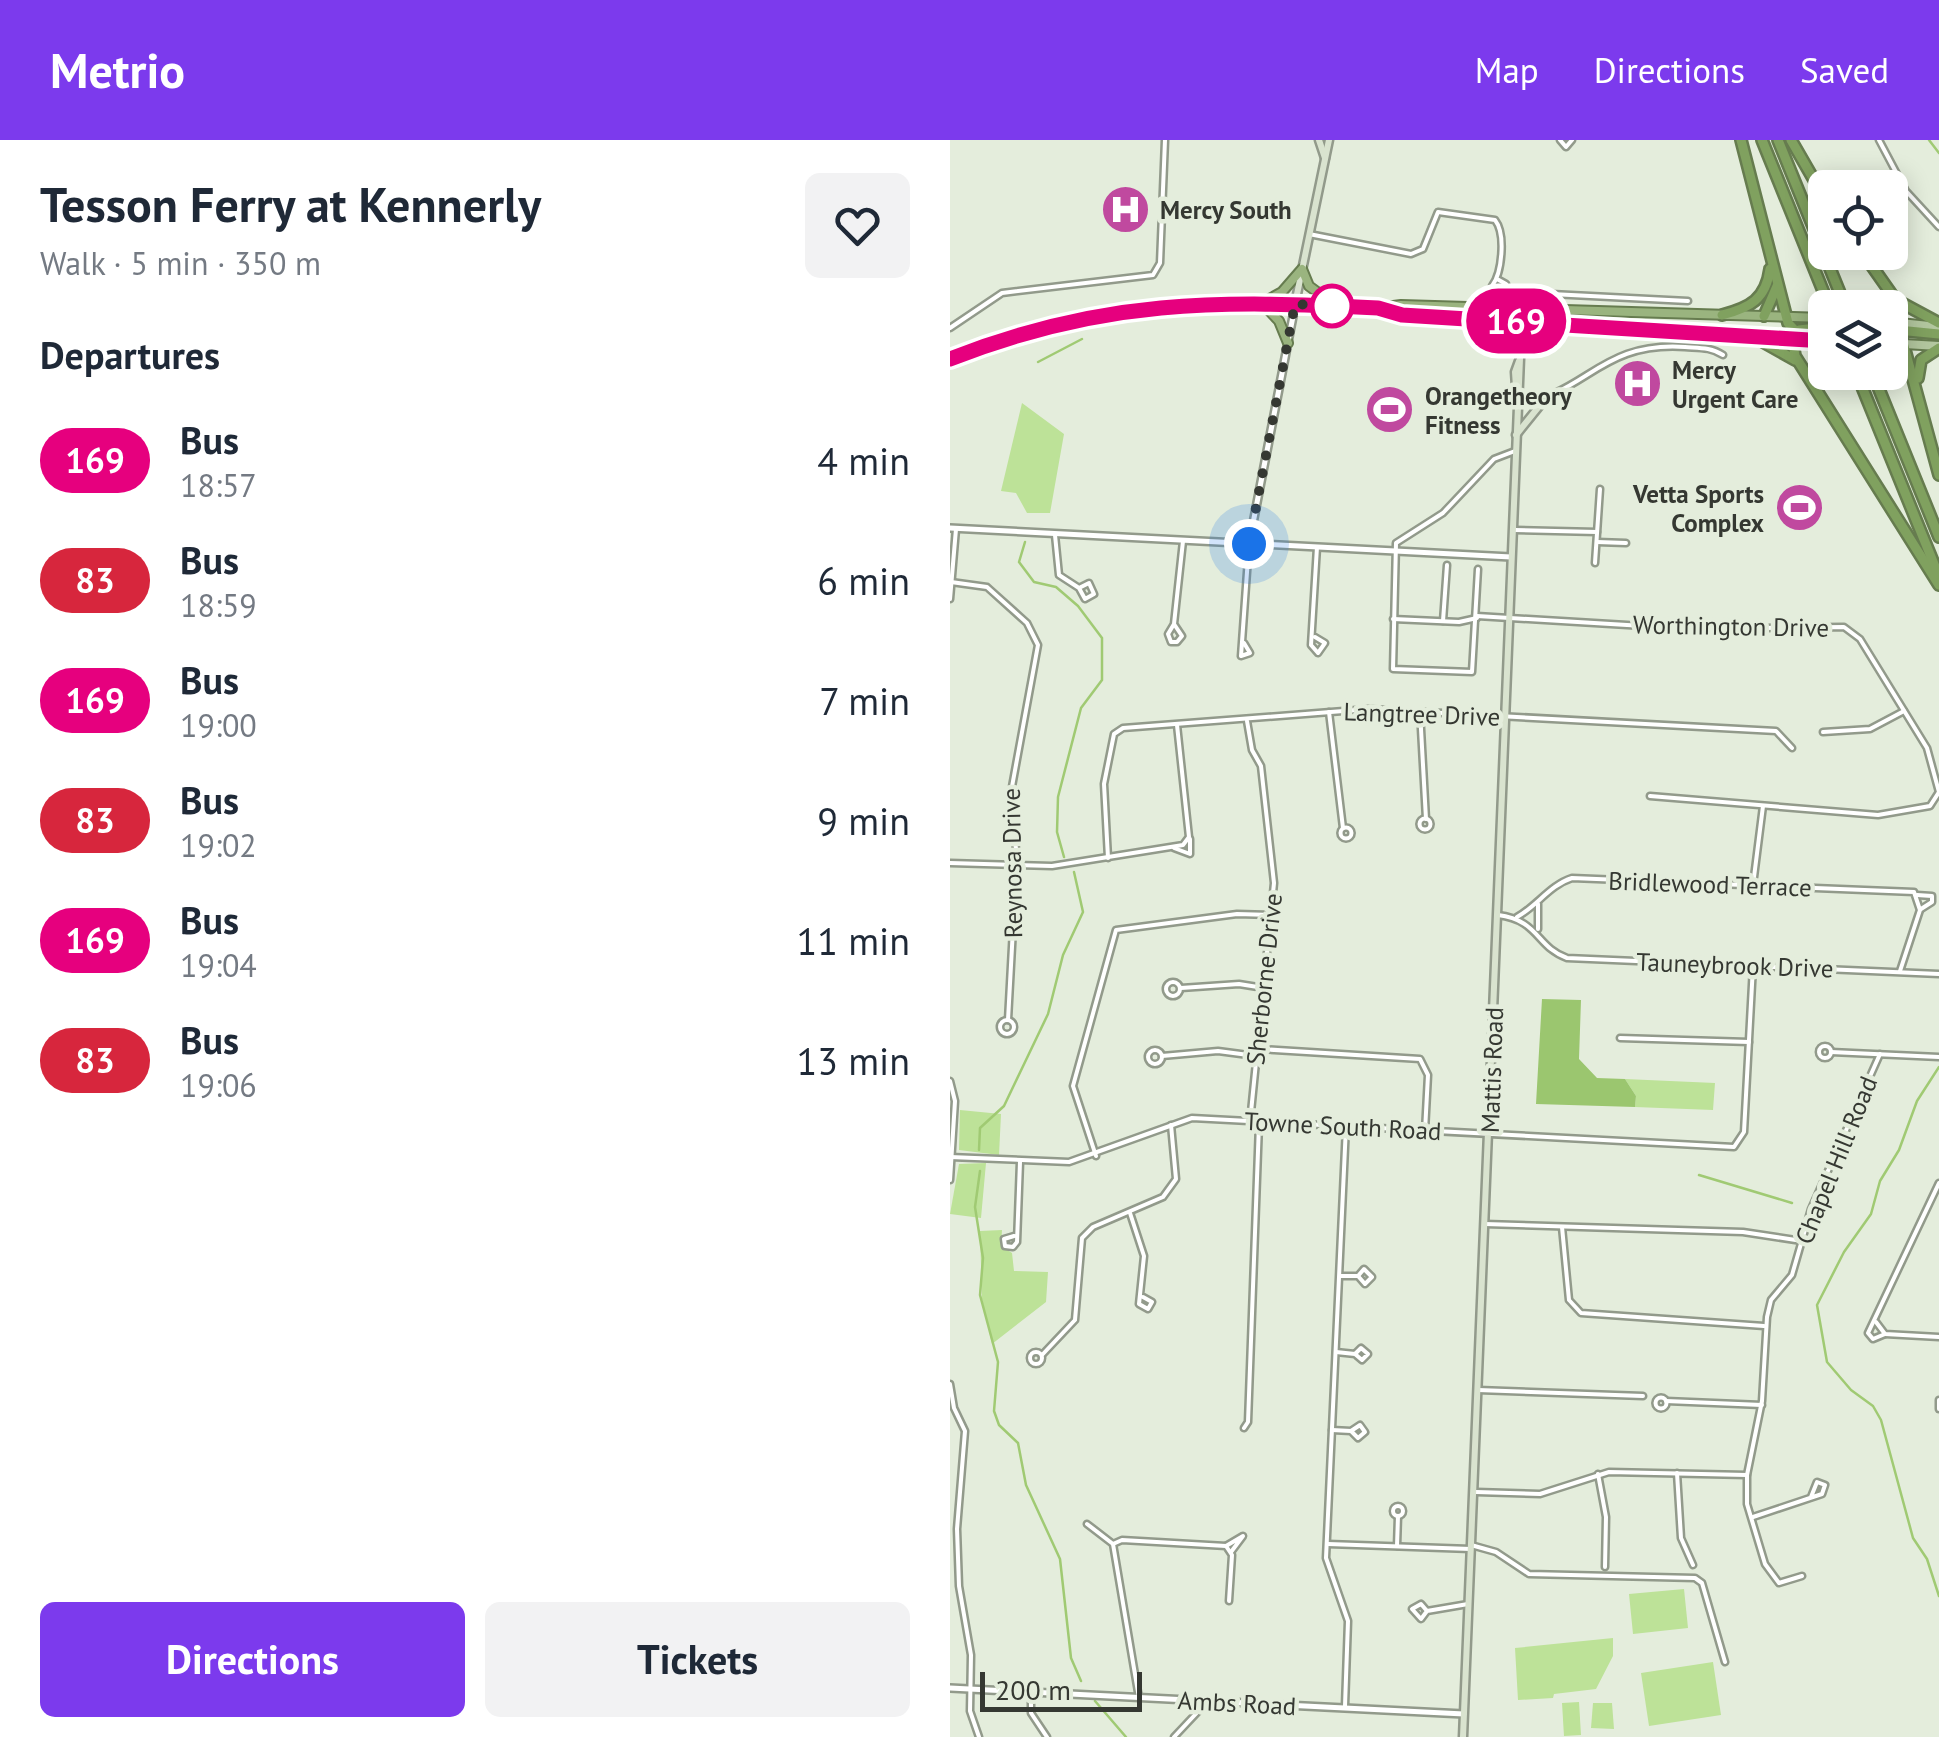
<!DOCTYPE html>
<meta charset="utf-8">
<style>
:root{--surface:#fff;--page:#f2f2f3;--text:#1f2937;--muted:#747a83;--accent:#7c3aed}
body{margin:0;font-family:"PT Sans",sans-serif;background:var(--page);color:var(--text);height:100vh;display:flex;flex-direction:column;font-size:38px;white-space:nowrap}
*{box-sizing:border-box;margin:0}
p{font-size:32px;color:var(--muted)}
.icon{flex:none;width:55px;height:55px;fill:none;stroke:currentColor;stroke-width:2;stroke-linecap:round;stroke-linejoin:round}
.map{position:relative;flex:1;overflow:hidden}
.drawer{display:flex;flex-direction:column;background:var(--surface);width:950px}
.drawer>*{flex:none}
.badge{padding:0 20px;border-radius:32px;font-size:35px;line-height:65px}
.tools{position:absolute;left:858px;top:30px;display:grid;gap:20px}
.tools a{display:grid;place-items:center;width:100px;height:100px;border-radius:15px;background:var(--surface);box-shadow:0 5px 25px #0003;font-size:50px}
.scale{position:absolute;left:30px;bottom:25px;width:162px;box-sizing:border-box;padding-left:10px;border:5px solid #353832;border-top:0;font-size:28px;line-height:35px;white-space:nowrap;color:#353832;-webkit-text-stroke:8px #e4eddc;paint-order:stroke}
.you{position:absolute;width:50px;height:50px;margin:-25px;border:8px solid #fff;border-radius:50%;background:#1a73e8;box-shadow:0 0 0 15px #1a73e833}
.map>.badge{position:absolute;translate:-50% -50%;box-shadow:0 0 0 5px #fff}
h2{padding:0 40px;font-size:38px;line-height:90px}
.round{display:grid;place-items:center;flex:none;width:105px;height:105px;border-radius:15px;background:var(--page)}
.overview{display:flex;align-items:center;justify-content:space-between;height:170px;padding:0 40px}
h1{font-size:48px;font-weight:700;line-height:75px}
.cta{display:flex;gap:20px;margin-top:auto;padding:20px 40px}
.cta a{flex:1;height:115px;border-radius:15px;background:var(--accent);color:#fff;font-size:40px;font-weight:700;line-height:115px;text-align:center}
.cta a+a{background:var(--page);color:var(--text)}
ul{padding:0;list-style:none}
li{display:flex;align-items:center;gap:30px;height:120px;padding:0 40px}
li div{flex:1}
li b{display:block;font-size:38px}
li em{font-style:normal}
li .badge{min-width:110px;font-weight:700;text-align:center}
header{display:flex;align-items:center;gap:60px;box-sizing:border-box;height:140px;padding:0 50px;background:var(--accent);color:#fff}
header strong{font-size:48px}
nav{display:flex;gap:55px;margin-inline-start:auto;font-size:35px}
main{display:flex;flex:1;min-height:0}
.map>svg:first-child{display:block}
.green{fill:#bde298}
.forest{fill:#9bc66f}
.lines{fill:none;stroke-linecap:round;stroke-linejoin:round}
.stream{stroke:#a0ca73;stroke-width:2.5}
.minor-casing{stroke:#929a8b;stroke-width:9}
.tertiary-casing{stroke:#929a8b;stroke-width:10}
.secondary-casing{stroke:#929a8b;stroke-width:11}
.primary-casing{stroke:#667c4f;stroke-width:12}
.trunk-casing{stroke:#667c4f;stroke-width:12}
.motorway-casing{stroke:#667c4f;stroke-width:14}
.minor{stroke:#fff;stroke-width:4}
.tertiary{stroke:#fff;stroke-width:5}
.secondary{stroke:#d9e3cf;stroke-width:6}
.primary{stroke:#b3c79f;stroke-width:8}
.trunk{stroke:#9ab47f;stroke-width:8}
.motorway{stroke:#80a15f;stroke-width:9}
.line-casing{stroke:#fff;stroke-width:22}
.line{stroke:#e6007e;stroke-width:15}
.walk{stroke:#353832;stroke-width:10;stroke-dasharray:0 18}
.stop-dot{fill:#fff;stroke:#e6007e;stroke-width:5}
.labels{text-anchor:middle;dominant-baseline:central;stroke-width:9;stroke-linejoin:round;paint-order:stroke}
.poi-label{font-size:25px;font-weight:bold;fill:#353832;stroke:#e4eddc;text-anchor:start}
.street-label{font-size:25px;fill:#353832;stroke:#e4eddc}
</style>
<header>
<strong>Metrio</strong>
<nav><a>Map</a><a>Directions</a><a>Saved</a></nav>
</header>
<main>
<section class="drawer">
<div class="overview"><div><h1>Tesson Ferry at Kennerly</h1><p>Walk · 5 min · 350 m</p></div><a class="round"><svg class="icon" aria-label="heart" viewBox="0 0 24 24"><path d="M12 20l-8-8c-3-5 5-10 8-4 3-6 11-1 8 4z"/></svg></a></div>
<h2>Departures</h2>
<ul>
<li><span class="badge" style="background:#e6007e;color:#fff">169</span><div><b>Bus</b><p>18:57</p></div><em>4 min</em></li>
<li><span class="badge" style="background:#d7263d;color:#fff">83</span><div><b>Bus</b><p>18:59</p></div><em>6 min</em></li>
<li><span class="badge" style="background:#e6007e;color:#fff">169</span><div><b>Bus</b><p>19:00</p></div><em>7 min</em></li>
<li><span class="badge" style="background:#d7263d;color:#fff">83</span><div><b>Bus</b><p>19:02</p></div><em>9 min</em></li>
<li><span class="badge" style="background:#e6007e;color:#fff">169</span><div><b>Bus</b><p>19:04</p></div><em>11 min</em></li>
<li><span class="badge" style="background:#d7263d;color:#fff">83</span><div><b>Bus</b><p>19:06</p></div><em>13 min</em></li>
</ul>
<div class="cta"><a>Directions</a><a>Tickets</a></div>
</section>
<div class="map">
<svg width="989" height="1597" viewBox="0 0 989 1597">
<rect width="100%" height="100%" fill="#e4eddc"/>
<g class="green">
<path d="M72,263l42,31 -14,79h-23l-11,-20 -15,-2z"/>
<path d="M675,939l90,4 -2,27 -78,-3 1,-11z"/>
<path d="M10,970l41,4 -2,41 -40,-5z"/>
<path d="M36,1023l-5,55 -31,-4 9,-50z"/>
<path d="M52,1090l-1,16 11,7 2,18 34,1 -2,30 -54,42 -10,-45 -2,-68z"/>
<path d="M734,1449l4,39 -55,6 -4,-40z"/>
<path d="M663,1498v18l-17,33 -42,5 -1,4 -35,2 -3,-52z"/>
<path d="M763,1522l8,53 -72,11 -8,-53z"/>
<path d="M629,1562l2,33 -17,1 -2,-33z"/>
<path d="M643,1563h19l2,26 -23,-1z"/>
</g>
<path class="forest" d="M592,859l39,1 -2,59 18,19 28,1 11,17 -1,11 -99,-3z"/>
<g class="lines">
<g class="stream">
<path d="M979,0l10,13"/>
<path d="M88,222l44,-23"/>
<path d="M75,402l-6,20 15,20 22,5 22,19 24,32v42l-21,28 -23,89 -1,35 7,25"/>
<path d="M989,927l-22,34 -18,49 -19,31 -9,33 -27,38 -27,53 10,57 24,28 22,16 8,14 32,118 14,21 12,37"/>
<path d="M29,1010l1,-22 24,-22 44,-92 15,-59 20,-43 -9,-40"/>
<path d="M30,1031l-5,36 8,51 -3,37 18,67 -4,49 5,14 19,18 8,42 34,74 11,99 10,23"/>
<path d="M749,1035l93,28"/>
<path d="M145,1561l31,36"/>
</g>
<defs>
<g id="minor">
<path d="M610,0l6,7 6,-7"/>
<path d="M929,0l27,51 33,36"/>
<path d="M359,94l102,20 12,-5 15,-37 57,8c11,14 7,53 -3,66l9,7 5,-9 -9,-5"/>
<path d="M573,169l9,-16 156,8"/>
<path d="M0,188l52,-35 151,-18 7,-12 5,-123"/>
<path d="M567,263c69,-7 82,-62 168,-56 14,1 26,0 38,8"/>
<path d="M565,390l82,2"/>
<path d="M105,395l4,40 20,13 10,-5 5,11 -9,5 -6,-11"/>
<path d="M647,402l29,1"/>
<path d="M645,423l5,-74"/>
<path d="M528,429l-6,103 -79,-3 3,-126 47,-30 51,-54 21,-8"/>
<path d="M1,442l36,5 40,36 11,22 -29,158 8,52 -9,165"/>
<path d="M0,459l6,-70"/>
<path d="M527,476l216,13 151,-2 16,12 67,109 12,44 -9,14 -52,9 -228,-19"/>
<path d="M443,479l66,3 18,-4"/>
<path d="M493,481l4,-56"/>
<path d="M224,484l8,12 -5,6h-6l-3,-8 6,-10 9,-83"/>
<path d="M365,497l10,6 -7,10 -7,-8 6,-98"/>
<path d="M294,503l6,10 -9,3 8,-112"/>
<path d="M470,571l6,108"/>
<path d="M379,572l14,116"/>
<path d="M297,581l5,29 9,16 13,117 -24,239"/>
<path d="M873,592l47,-3 34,-18"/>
<circle cx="475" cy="684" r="5.5"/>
<circle cx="396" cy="693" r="5.5"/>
<path d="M224,708l16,6v-15"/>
<path d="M158,718l-4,-74 10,-50 9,-6 246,-19 407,22 16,17"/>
<path d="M0,723l102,3 131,-21 6,-8 -12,-112"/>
<path d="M803,745l10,-79"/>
<path d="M967,755l15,1v6l-11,7"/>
<path d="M588,764v25"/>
<path d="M548,775c41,5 38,32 69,43l372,16"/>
<path d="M567,777c20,-11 33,-32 55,-39l342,14 6,18 -20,61"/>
<circle cx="223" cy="849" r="7"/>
<path d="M231,848l58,-4 25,4"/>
<circle cx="57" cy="887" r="7"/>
<path d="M670,898l129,4"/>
<circle cx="875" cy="912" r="6"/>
<path d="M310,909l160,10 8,16 -3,56"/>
<circle cx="205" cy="917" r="7"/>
<path d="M881,912l108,5"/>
<path d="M212,916l56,-5 38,5"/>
<path d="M0,941l5,20 -5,79"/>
<path d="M146,1016l-23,-70 43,-156 121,-16 35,1"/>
<path d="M0,1017l119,5 123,-44 542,29 10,-15 9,-166"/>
<path d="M180,1073l14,43 -5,48 9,5 4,-7 -9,-5"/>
<path d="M535,1084l258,8 59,9"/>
<path d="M612,1087l7,73 12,13 183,13"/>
<path d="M64,1096l-10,3 1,7 8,1 4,-5 3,-80"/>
<path d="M390,1136h18l6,-7 8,8 -7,7 -7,-8"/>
<path d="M926,1182l9,12 54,3"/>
<path d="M935,1194l-12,5 -5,-6 71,-150"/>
<circle cx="86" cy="1218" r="6"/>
<path d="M386,1212l19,2 7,6 6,-6 -7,-6 -6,6"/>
<path d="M92,1215l33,-35 7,-82 11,-11 70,-30 13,-18 -5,-54"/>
<path d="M0,1244l4,24 11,23 -8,98 2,57 12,69 -1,56 9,26"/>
<path d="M528,1250l165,6"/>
<circle cx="711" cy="1263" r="5.5"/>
<path d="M989,1260v9"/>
<path d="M716,1261l96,4"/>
<path d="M294,1288l4,-6 11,-298"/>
<path d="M382,1290l19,1 9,-6 5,7 -7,6 -7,-7"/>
<path d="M727,1333l4,65 12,27"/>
<path d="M648,1334l8,43 -1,50"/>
<path d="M526,1352l64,2 69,-22 138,3"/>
<circle cx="448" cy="1371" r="5"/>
<path d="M803,1377l69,-23 3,-9 -8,-3 -6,15"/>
<path d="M137,1384l26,20 26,154"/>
<path d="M163,1404l9,-4 104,6 6,9 -3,46"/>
<path d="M378,1404l143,5"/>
<path d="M521,1405l25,7 33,22 166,4 7,5 23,79"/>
<path d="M276,1406l17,-10 -12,16"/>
<path d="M447,1406l1,-30"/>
<path d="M852,1436l-23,7 -14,-19 -18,-60v-29l15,-74 5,-84 4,-17 21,-25 19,-66 69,-155"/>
<path d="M477,1471l-6,-7 -9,5 9,10 6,-8 41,-7"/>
<path d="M81,1552v21l16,24"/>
<path d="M395,1566l3,-85 -22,-63 20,-432"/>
<path d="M224,1597l33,-35"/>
</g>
<g id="tertiary">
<path d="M0,388l561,29"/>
<path d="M299,404l46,-238"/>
<path d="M0,1548l514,26"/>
</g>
<g id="secondary">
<path d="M369,0l6,18"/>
<path d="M345,164l34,-164"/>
<path d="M567,262l-2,-30 4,-11"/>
<path d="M566,295l29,-36"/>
<path d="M513,1597l59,-1427"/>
</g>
<g id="primary">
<path d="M950,183l39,4"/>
<path d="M954,204l35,2"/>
</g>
<g id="trunk">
<path d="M316,161l16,-9 20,-23 7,17 23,17"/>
<path d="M312,163l17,18 9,22"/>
<path d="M431,169l21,6 423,26"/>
<path d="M542,183l28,29 27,-28"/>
<path d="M0,219c146,-58 273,-60 428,-51l23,-3 424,13"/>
</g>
<g id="motorway">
<path d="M791,0l47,183 15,16"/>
<path d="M812,0l68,168"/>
<path d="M828,0l68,168"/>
<path d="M841,0l34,59"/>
<path d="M912,112l33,47 5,24 -10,11"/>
<path d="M948,161l41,22"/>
<path d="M772,175c28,-7 44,-16 48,-46"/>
<path d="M814,176l13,-30"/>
<path d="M940,183l12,16 37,136"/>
<path d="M875,187l-26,3 -6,13 2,13 144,229"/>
<path d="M948,190l41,4"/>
<path d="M804,197l41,23"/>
<path d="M906,232l82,202"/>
<path d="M922,232l67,165"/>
<path d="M968,238l3,-18 18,-12"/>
</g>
</defs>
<use href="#minor" class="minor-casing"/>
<use href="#tertiary" class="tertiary-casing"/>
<use href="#secondary" class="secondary-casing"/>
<use href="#primary" class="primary-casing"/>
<use href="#trunk" class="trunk-casing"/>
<use href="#motorway" class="motorway-casing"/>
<use href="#minor" class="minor"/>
<use href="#tertiary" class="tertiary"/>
<use href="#secondary" class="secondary"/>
<use href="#primary" class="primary"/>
<use href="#trunk" class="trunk"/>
<use href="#motorway" class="motorway"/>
</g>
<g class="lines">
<defs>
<path id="line" d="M0,219c152,-60 268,-59 428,-51l24,7 423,26"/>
</defs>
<use href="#line" class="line-casing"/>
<use href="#line" class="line"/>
<path class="walk" d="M299,404l46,-240 37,2"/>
</g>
<defs>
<symbol id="hospital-disc" viewBox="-11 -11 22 22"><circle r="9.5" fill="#c0499f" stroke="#e4eddc"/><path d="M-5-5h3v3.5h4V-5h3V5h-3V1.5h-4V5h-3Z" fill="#fff"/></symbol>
<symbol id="stadium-disc" viewBox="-11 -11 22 22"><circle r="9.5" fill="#c0499f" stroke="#e4eddc"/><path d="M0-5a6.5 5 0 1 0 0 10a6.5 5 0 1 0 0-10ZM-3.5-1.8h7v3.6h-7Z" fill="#fff"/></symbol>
</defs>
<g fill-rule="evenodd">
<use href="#hospital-disc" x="148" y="42" width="55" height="55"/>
<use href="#hospital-disc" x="660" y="216" width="55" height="55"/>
<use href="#stadium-disc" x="412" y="242" width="55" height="55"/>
<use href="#stadium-disc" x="822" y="340" width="55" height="55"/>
</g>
<circle class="stop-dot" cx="382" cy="166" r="20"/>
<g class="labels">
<g class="poi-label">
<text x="210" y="70">Mercy South</text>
<text x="722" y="230">Mercy<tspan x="722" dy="29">Urgent Care</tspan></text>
<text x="475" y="256">Orangetheory<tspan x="475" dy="29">Fitness</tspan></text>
<text x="814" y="354" text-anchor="end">Vetta Sports<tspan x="814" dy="29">Complex</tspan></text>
</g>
<g class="street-label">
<text transform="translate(781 486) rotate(1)">Worthington Drive</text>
<text transform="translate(472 574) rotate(2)">Langtree Drive</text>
<text transform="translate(62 723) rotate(-91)">Reynosa Drive</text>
<text transform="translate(760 744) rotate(2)">Bridlewood Terrace</text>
<text transform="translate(785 825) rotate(2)">Tauneybrook Drive</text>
<text transform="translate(314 839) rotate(-84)">Sherborne Drive</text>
<text transform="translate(542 930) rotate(-88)">Mattis Road</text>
<text transform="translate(393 986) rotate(3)">Towne South Road</text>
<text transform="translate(886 1020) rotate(-68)">Chapel Hill Road</text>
<text transform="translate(287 1563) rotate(3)">Ambs Road</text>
</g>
</g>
</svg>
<div class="tools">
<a><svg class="icon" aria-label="locate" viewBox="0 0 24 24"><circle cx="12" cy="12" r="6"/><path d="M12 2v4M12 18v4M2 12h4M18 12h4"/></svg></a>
<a><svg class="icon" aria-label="layers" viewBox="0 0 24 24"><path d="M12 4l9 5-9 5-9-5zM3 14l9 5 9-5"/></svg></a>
</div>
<div class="scale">200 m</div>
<div class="you" style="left:299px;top:404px"></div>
<b class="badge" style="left:566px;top:181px;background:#e6007e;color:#fff">169</b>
</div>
</main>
